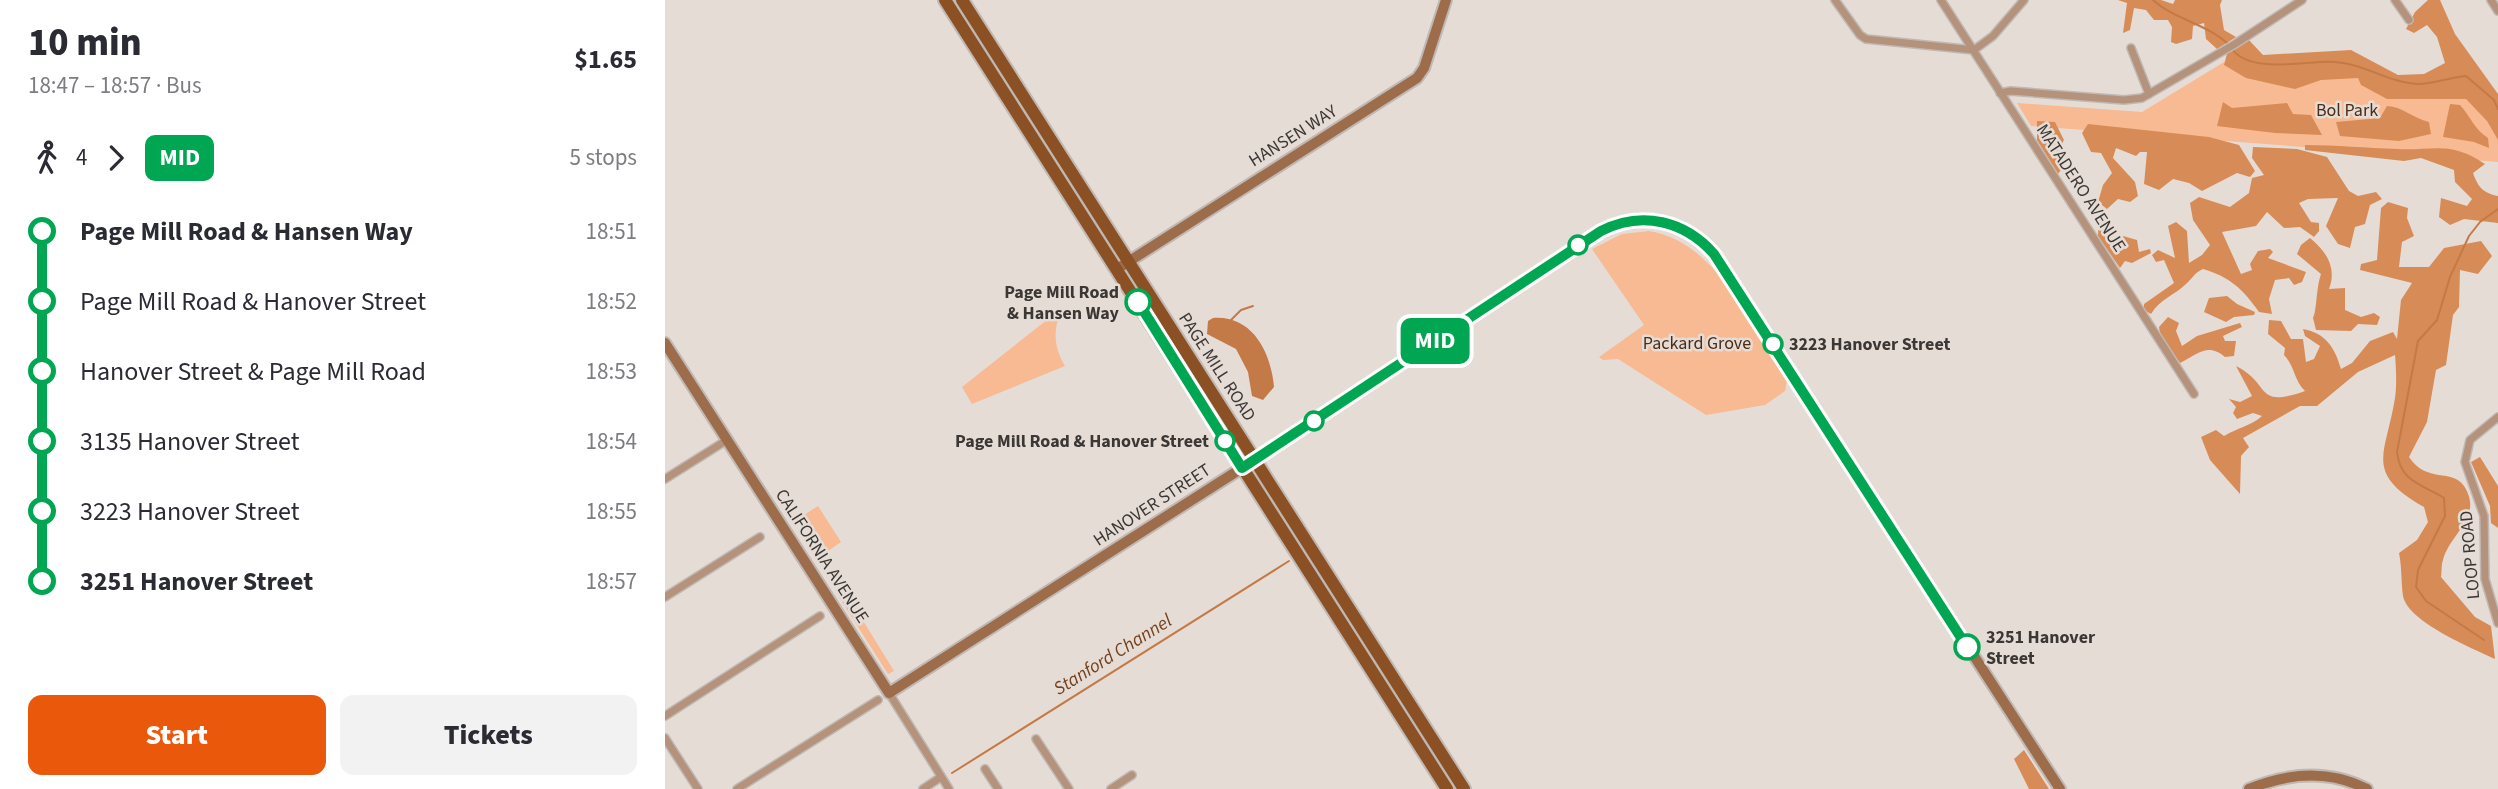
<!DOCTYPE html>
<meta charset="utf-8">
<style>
:root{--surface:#fff;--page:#f2f2f3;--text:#2b2b33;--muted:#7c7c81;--accent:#ea580c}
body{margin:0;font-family:"Source Sans 3",sans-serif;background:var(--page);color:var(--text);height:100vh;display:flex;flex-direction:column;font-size:26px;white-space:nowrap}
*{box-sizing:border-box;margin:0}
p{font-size:23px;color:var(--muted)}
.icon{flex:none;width:38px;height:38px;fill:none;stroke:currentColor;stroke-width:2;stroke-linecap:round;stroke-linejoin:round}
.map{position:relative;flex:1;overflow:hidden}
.side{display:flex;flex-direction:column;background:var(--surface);width:665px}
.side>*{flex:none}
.badge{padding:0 14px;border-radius:10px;font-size:24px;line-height:46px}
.map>.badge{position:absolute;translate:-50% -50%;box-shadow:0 0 0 4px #fff}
.legs{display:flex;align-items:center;gap:10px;height:77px;padding:0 28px;font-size:23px}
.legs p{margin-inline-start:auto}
.overview{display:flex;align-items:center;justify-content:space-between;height:119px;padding:0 28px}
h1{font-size:38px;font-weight:800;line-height:52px}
.action{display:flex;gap:14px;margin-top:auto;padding:14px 28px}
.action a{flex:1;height:80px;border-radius:14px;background:var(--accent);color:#fff;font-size:28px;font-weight:800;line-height:80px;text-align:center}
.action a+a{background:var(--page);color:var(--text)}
ul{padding:0 28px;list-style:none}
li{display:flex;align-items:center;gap:24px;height:70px;font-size:26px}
li i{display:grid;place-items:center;width:10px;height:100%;margin:0 9px;background:currentColor}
li i::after{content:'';width:18px;height:18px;margin:-9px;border:5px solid;border-radius:50%;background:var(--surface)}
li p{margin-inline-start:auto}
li:first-child i{background:linear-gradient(#0000 50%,currentColor 0)}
li:last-child i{background:linear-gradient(currentColor 50%,#0000 0)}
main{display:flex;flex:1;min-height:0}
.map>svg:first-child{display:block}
.green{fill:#f7ba92}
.forest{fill:#d78c57}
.water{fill:#c47a46}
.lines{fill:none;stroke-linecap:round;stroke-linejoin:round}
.stream{stroke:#c47a46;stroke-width:2}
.street-casing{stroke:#c0b8b2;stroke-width:10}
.secondary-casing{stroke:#c0b8b2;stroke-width:14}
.primary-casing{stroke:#c0b8b2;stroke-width:16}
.street{stroke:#b4927c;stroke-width:7}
.secondary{stroke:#9d6c4b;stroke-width:10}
.primary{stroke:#8b5125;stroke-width:12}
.line-1-casing{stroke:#fff;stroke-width:16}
.line-1{stroke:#00a651;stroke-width:10}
.stop-1-dot{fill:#fff;stroke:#00a651;stroke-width:3.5}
.labels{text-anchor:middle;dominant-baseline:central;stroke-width:5;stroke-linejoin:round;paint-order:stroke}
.park-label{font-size:18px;fill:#4b2c15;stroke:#e6dcd6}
.street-label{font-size:18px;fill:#3b3734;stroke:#e6dcd6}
.stop-label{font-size:18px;font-weight:bold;fill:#3b3734;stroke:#e6dcd6;text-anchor:end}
.water-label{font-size:19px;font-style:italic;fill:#74421c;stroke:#e6dcd6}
</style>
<main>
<section class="side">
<div class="overview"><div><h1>10 min</h1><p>18:47 – 18:57 · Bus</p></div><b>$1.65</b></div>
<div class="legs"><svg class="icon" aria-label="walk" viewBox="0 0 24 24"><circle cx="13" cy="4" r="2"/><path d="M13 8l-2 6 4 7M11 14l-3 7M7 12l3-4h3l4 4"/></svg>4<svg class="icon" aria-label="forward" viewBox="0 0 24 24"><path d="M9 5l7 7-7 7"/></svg><b class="badge" style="background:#00a651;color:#fff">MID</b><p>5 stops</p></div>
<ul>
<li><i style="color:#00a651"></i><b>Page Mill Road &amp; Hansen Way</b><p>18:51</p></li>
<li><i style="color:#00a651"></i><span>Page Mill Road &amp; Hanover Street</span><p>18:52</p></li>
<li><i style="color:#00a651"></i><span>Hanover Street &amp; Page Mill Road</span><p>18:53</p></li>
<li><i style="color:#00a651"></i><span>3135 Hanover Street</span><p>18:54</p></li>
<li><i style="color:#00a651"></i><span>3223 Hanover Street</span><p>18:55</p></li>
<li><i style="color:#00a651"></i><b>3251 Hanover Street</b><p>18:57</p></li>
</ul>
<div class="action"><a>Start</a><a>Tickets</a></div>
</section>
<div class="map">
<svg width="1833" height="789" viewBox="0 0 1833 789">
<rect width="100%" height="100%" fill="#e6dcd6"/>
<g class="green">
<path d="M1569,56l119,12 108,20 37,37v37l-467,-36 -14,-23 125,9z"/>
<path d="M984,231c72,12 99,97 138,149l-2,11 -20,14 -59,10 -88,-56 -15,1 -4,-3 45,-32 -52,-76 30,-15z"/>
<path d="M397,308c-9,22 -9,37 3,58l-93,38 -10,-17z"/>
<path d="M153,506l23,36 -13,9 -24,-36z"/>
<path d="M181,593l48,78 -6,3 -49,-77z"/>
</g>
<g class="forest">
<path d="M1453,0h43l12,4 2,-4h47l-2,5 4,25 12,7 -19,12 -11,-10 -2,-16 -11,3 -1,13 -16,5 -5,-2 1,-15 -4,-7h-14l-8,-10 -12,-2 -4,22 -7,3 4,-30z"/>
<path d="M1763,0h12l15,34 43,60v46l-11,-19 -21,-22h-79l-26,-14 -3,-7 -37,2 -26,9 -49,-11 -22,-13 4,-15 20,-11 15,16 88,-5 47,25 26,-1 21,-11 -8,-26 -10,-12 -13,8 -8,-4 9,-17z"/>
<path d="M1558,102l9,6 55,-5 6,11 18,1 11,20 -47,-2 -58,-7z"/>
<path d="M1785,104l10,1c11,12 14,24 28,33l1,10 -15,-6 -31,-5z"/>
<path d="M1722,106c16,1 26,12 42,16l2,12 -32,7 -59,-5 -4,-14 44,-4z"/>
<path d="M1372,121l18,1 9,18 -6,11 5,16 -5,7 -21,-34z"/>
<path d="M1423,124l121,13 30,8 16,26 -5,6 -13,-4 -35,18 -13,-8 -16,-4 -14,11 -15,-6 3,-32h-7l-4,4 -20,-8 -3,10 22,24 3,14 -8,6 -12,-3 -11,10 -9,-7 5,-17 9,-12 -11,-20 -10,-1 -9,-19z"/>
<path d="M1640,145c31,0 61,3 92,4 36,2 53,-9 88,15l-12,9c5,14 10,20 25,23v27l-34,-4 -14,6 -11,-8 2,-19 26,8 5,-7 -17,-17 -1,-12 -33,-12 -17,3 -99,-11z"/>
<path d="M1588,147l44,2 30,8 22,34 9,5 18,-4 6,7 -12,6 -5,19 -10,3 -5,21 -12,-4 -12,-18 12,-28 -30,1 -9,4 12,19 8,1v8l-5,6 -14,-10 -16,1 -17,-16 -11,14 -34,6 19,42 11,-4 -2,-6 8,-13 12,-2 3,3 -5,6 38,14 -4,10 -8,3 -5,-7 -14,2 -6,19 3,15 -13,-2c-16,-23 -29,-35 -56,-43 -10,5 -10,9 -17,15 -11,11 -26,15 -35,30l-7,-4v-6l30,-21 -10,-23 -8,2 -4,-7 6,-5 17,8 -7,-32 8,-4 11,9 2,32 13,-8 8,-10 -17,-25 -3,-17 9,-6 31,10 19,-14 3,-15 12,-3 -12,-17z"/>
<path d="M1723,202l20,6 -1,10 7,18 -12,6 -3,25h30l15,-19 37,-7 11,15 -14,18 -18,-4 -1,37 -6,8 -7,50 -10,5 -9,52 -18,35c18,27 43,11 55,29 20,31 -14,47 -21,74 -2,5 -1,12 -2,17l34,40 16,9 4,33c-23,-11 -87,-37 -92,-63 -2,-14 -1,-28 -4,-43l18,-13 11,-18 -4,-15c-61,-35 -38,-52 -29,-109 2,-14 1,-30 0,-43l-37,17 -41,34h-17l-57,32 6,9 -8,9 -1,38 -30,-34 -9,-23 15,-7 8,6c13,-8 27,-10 38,-20l-9,-3 -16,6 -4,-6 3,-6 -7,-8 11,3 12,-6 -16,-30c36,18 18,43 69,25 -11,-10 -10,-25 -21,-36l1,-7 -17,-14 1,-14 12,1 10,18h12l3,23 8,-3 6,-13 -15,-10 -2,-7c23,4 32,19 38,40l11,-6 18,-22 23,-9 4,7 4,-39 11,-17 -52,-13 1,-6 16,-4 4,-52z"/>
<path d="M1434,214l9,2 -3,17 7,10 11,-7 14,4 2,12 11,-3 1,4 -19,10 -7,-2 -5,7 -22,-32z"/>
<path d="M1645,238c17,14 27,30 19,51l16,-1v22l16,7 13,-4 6,4 -3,8 -19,-1 -7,7 -35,-1 -3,-12c4,-8 3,-30 8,-44l-24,-20 4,-9z"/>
<path d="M1562,296l10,8 18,8 -1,3 -20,2 -8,5 -22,-10 5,-14z"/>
<path d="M1503,317l11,6 -3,8 6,15 15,-10 43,-13 2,4 -19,9 2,5h11l-2,15 -9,1c-17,-15 -27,-3 -45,6l-20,-29 -1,-7z"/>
<path d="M1815,457l18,29v42l-7,-5 -1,-17 -19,-44z"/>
<path d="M1359,750l25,39h-20l-15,-30z"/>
</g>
<path class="water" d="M548,318c40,-3 58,35 61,69l-11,13 -11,-4 -4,-24 -12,-23 -29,-15 1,-13z"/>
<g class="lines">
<g class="stream">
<path d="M1488,0c22,20 55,24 76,45"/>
<path d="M1567,49c19,26 76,11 103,13 30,2 54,21 83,22 16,0 32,-7 48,-8l28,24 4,9"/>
<path d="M566,320l10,-10 12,-4"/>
<path d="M1819,640l-58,-39 -10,-14 2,-17 27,-54 -1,-18c-22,-14 -44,-16 -47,-46l21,-111 19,-21 13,-43 19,-41 11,-14 18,-13"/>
<path d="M287,773l337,-212"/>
</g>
<defs>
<g id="street">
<path d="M1170,0l25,35 6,4 108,11 19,-14 31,-36"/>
<path d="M1276,0l253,394"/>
<path d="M1730,0l14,20"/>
<path d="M1826,0l7,11"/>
<path d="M1466,48l18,46"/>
<path d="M1335,93l11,-2 113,9 18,-2 93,-54 67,-44"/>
<path d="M1833,417l-28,23 -5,22 19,54 1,63 13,44"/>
<path d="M0,479l62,-39"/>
<path d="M0,597l95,-60"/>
<path d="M224,693l60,96"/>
<path d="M0,716l155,-100"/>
<path d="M0,738l33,51"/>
<path d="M371,739l33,50"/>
<path d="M320,769l13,20"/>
<path d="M72,789l141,-89"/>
<path d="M258,789l18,-12"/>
<path d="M446,789l21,-14"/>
</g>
<g id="secondary">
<path d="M452,269l300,-191 7,-10 22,-68"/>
<path d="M0,343l224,350 353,-225 359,-237c41,-21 84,-10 113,23l346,535"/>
<path d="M1584,789c39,-16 79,-20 118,0"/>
</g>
<g id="primary">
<path d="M280,0l502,789"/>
<path d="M297,0l502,789"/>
</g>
</defs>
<use href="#street" class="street-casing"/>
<use href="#secondary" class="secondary-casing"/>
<use href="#primary" class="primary-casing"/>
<use href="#street" class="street"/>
<use href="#secondary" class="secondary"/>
<use href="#primary" class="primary"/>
</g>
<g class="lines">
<defs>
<path id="line-1" d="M473,302l104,166 359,-237c41,-21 84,-10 113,23l253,393"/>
</defs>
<use href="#line-1" class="line-1-casing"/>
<use href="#line-1" class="line-1"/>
</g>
<g class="stop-1-dot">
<circle cx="913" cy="245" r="9"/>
<circle cx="473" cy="302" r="12"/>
<circle cx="1108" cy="344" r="9"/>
<circle cx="649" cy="421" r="9"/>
<circle cx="560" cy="441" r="9"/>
<circle cx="1302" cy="647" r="12"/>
</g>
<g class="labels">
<g class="park-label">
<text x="1682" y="110">Bol Park</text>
<text x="1032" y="343">Packard Grove</text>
</g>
<g class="street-label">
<text transform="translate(628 136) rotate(-32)">HANSEN WAY</text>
<text transform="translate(1416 188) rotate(57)">MATADERO AVENUE</text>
<text transform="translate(552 367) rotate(57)">PAGE MILL ROAD</text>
<text transform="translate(487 505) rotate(-33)">HANOVER STREET</text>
<text transform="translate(1805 555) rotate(-95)">LOOP ROAD</text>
<text transform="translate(157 556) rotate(57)">CALIFORNIA AVENUE</text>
</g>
<g class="stop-label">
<text x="454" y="292">Page Mill Road<tspan x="454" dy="21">&amp; Hansen Way</tspan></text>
<text x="1124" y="344" text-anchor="start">3223 Hanover Street</text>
<text x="544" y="441">Page Mill Road &amp; Hanover Street</text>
<text x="1321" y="637" text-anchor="start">3251 Hanover<tspan x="1321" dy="21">Street</tspan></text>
</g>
<g class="water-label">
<text transform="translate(448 655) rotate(-32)">Stanford Channel</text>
</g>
</g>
</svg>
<b class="badge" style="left:770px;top:341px;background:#00a651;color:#fff">MID</b>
</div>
</main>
